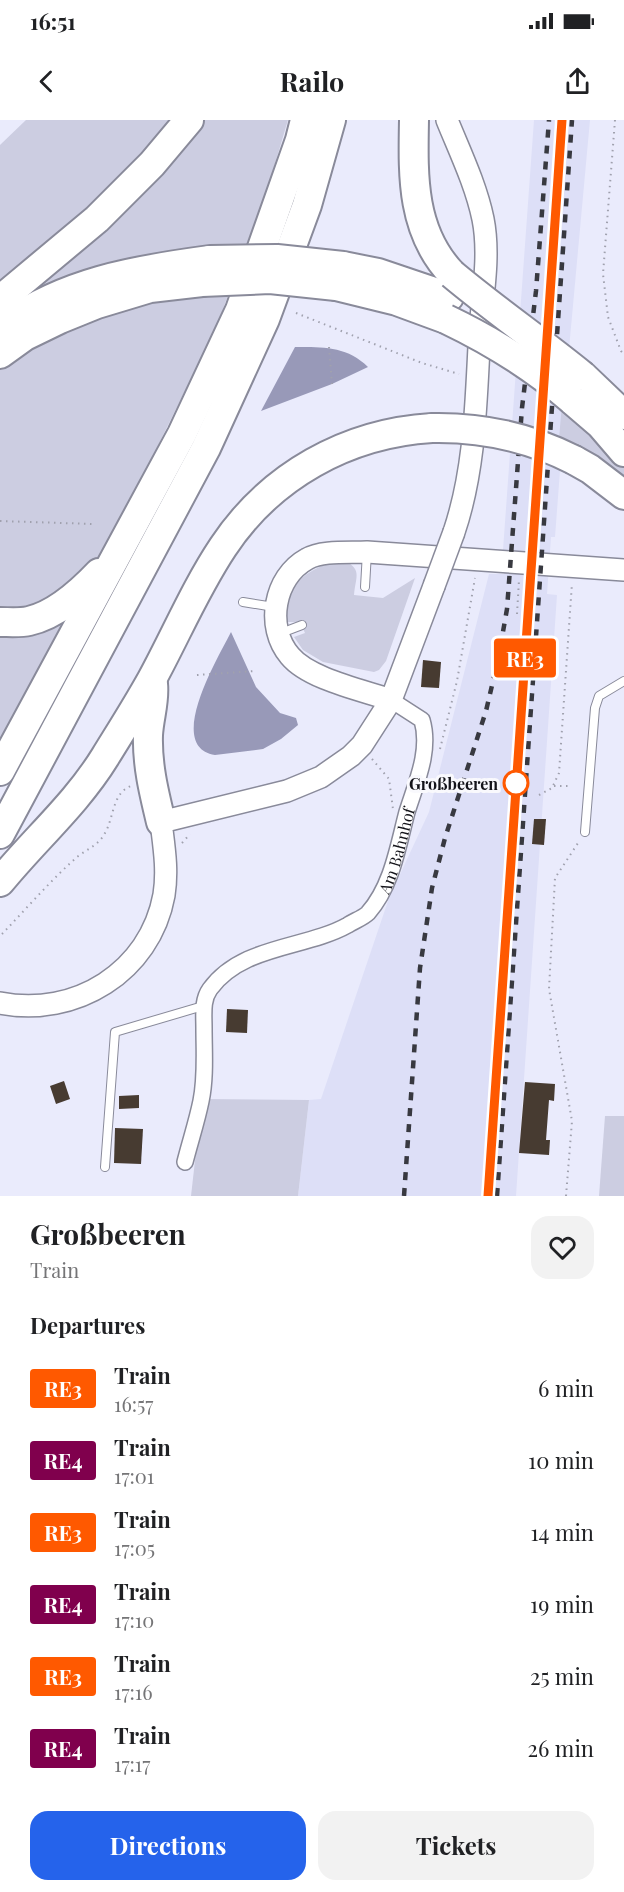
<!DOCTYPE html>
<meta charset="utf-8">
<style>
:root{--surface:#fff;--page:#f2f2f2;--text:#202124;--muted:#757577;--accent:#2563eb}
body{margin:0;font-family:"Playfair Display",serif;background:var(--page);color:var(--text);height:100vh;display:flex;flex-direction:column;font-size:22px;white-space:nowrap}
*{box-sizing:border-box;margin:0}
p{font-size:20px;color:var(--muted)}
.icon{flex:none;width:33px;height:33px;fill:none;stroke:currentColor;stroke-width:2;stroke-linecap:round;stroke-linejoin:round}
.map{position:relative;height:1076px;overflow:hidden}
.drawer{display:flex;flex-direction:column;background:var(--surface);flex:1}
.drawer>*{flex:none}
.badge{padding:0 12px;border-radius:4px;font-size:21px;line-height:39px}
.map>.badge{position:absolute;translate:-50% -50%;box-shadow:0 0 0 3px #fff}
h2{padding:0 30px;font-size:22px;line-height:54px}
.round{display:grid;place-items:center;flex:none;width:63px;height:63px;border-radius:18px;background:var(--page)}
.summary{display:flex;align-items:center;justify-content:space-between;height:102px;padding:0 30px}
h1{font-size:28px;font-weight:700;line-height:45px}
.action{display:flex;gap:12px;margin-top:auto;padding:12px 30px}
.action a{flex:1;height:69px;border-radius:18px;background:var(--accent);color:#fff;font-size:24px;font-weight:700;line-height:69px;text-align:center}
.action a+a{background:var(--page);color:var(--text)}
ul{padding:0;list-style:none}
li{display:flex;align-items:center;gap:18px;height:72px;padding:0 30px}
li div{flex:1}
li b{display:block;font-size:22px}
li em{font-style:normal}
li .badge{min-width:66px;font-weight:700;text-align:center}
.status{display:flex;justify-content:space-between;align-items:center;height:42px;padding:0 30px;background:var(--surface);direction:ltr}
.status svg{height:16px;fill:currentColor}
header{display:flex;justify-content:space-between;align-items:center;height:78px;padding:0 30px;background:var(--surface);font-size:27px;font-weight:700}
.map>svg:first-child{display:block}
.built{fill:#dddff7}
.green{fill:#cccde1}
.water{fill:#9899b8}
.building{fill:#473b31}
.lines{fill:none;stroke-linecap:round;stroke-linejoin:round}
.lane-casing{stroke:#898a9a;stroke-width:10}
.street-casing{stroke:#898a9a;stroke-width:18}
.secondary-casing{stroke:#898a9a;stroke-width:24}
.highway-casing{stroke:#898a9a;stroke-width:32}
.path{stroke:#a0a1ae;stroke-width:2;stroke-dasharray:1.5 4.5;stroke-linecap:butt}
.lane{stroke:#fff;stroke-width:8}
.street{stroke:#fff;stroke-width:15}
.secondary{stroke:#fff;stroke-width:21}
.highway{stroke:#fff;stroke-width:28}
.rail{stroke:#383940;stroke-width:4.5;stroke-dasharray:8 8;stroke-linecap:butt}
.secondary-bridge-casing{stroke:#898a9a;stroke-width:24;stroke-linecap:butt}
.highway-bridge-casing{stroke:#898a9a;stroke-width:32;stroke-linecap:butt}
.secondary-bridge{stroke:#fff;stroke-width:21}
.highway-bridge{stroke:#fff;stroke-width:28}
.line-casing{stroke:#fff;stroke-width:14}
.line{stroke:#ff5900;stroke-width:9}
.stop-dot{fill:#fff;stroke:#ff5900;stroke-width:3}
.labels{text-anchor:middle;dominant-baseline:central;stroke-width:6;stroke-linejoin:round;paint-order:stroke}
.stop-label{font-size:16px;font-weight:bold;fill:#14141a;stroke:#f9f9fd;text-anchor:end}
.street-label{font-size:16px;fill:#14141a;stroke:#f9f9fd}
</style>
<div class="status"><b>16:51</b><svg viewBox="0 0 49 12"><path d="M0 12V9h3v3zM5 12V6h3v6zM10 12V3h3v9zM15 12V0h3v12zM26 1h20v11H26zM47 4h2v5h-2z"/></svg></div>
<header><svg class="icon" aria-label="back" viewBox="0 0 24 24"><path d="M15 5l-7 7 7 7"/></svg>Railo<svg class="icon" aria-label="share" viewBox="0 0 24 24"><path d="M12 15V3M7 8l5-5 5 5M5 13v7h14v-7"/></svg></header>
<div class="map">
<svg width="624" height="1076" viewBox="0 0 624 1076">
<rect width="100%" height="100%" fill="#eaebfc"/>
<path class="built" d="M534,0h56l-20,218 -15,199h-4l-4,57 10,1 -41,601h-218l11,-96 12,-1 68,-201 40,-86 60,-238h15l2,-23 -3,-1z"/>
<g class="green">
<path d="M26,0h152l-178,174v-149z"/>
<path d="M197,0h91l-19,64 -53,144 -82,166 -76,137 -58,110v-373l45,-34 -19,-42z"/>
<path d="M562,284l62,61v18l-65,-44z"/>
<path d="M341,439c22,10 15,16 13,36l29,3 32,-20 -29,83 -7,9 -5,2 -51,-10 -20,-12 -9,-13 11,-4 -5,-11h-14c0,-7 -1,-17 1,-24 10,-23 32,-32 54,-39z"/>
<path d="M202,979l107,1 -11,96h-107z"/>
<path d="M605,996h19v80h-25z"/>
</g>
<g class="water">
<path d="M295,227c27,0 52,-1 73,20l-36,17 -71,27z"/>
<path d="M231,512l25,55 24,26 16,5 2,7 -17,14 -18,10 -48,6c-51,-8 4,-99 16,-123z"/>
</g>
<g class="building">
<path d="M423,540l18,2 -2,26 -18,-1z"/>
<path d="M534,699h12l-2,26 -12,-1z"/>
<path d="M227,889l21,1 -1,23 -21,-1z"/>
<path d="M64,961l6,18 -14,5 -6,-18z"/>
<path d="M525,962l30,2 -1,17 -5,-1 -3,40h4l-1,15 -30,-2z"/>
<path d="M139,975v13l-20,1v-13z"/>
<path d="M115,1008l28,1 -2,35 -27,-1z"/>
</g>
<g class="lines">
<defs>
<g id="lane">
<path d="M365,467l2,-35"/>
<path d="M243,482l31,5"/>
<path d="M281,513l21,-8"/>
<path d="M585,712l10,-124 4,-12 25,-15"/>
<path d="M105,1047l10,-135 88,-26"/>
</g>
<g id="street">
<path id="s1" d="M185,1042c5,-20 12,-41 16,-61 5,-24 3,-49 3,-73 0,-14 -2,-28 6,-39 32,-44 95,-40 138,-64 6,-4 15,-7 20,-12 24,-27 30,-67 39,-101 9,-29 24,-61 15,-92l-31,-20"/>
</g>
<g id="secondary">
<path d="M447,0c13,32 29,65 36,99 7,35 0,74 -3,109 -4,69 -4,139 -26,204"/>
<path d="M391,580c-29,-10 -82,-21 -101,-44 -25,-29 -16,-79 17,-97 15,-9 43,-6 60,-7l257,18"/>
<path d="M0,883c75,15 150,-31 164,-108 4,-25 0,-48 -3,-73l126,-31 34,-14 30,-21 11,-11 29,-45 43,-114"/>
</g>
<g id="highway">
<path d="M414,0c-1,55 -3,111 38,154"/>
<path d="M343,146l35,7 71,24"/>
<path d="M336,166l61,15 49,18"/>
<path d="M0,180l97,-81 55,-55 37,-44"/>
<path d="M0,209c62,-47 135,-59 210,-69"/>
<path d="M0,234l25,-18 35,-17 37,-15 53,-16 52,-6"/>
<path d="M583,256l41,39"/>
<path d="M572,280l28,24 24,28"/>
<path d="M574,340l16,9 34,26"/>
<path d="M0,502c9,0 20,1 29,-1 27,-6 51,-28 70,-48"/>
<path d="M153,564c2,17 -4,33 -5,51 -1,30 6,58 13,87"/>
<path d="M0,651l182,-337 58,-124 60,-170 5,-20"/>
<path d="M0,714l206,-386 59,-129 42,-114 24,-85"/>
<path d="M0,762c35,-43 76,-78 105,-125 16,-26 32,-51 47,-78 24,-44 43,-90 71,-132 47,-71 124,-114 209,-119"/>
</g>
</defs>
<use href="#lane" class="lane-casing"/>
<use href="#street" class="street-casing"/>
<use href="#secondary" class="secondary-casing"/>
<use href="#highway" class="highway-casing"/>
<g class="path">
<path d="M615,0l-12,154 5,43 13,34 3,3"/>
<path d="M296,193l126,50 37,11"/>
<path d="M329,227l3,37"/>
<path d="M0,401l93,3"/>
<path d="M517,494l2,-34"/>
<path d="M197,555l58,-4"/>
<path d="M440,629l17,-68 18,-103"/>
<path d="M372,639l17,20 4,30"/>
<path d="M554,666h18"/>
<path d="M539,675l13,-7 7,-15 13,-190"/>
<path d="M182,723l8,-9"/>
<path d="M2,814c24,-25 48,-53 75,-77 10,-8 22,-12 28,-24 9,-15 7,-40 26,-47"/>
<path d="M566,1076l6,-75 -23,-132 6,-111 25,-38"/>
</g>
<use href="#lane" class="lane"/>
<use href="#street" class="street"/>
<use href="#secondary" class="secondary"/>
<use href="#highway" class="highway"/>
<g class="rail">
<path d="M404,1076l16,-228 12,-80 13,-50 41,-127 12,-51 9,-51 15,-201 14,-117 13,-171"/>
<path d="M488,1076l74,-1076"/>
<path d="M497,1076l75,-1076"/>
</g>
<defs>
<path id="secondary-bridge" d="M434,466l20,-54"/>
<g id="highway-bridge">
<path d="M210,140l67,-1 66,7"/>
<path d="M452,154c43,36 88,67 131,102"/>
<path d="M202,162l68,-3 66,7"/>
<path d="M446,199c46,22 88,48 126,81"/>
<path d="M432,308c50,-1 97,9 142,32"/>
</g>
</defs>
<use href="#secondary-bridge" class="secondary-bridge-casing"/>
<use href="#highway-bridge" class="highway-bridge-casing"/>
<use href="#secondary-bridge" class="secondary-bridge"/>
<use href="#highway-bridge" class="highway-bridge"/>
</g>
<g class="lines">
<defs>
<path id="line" d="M488,1076l74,-1076"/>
</defs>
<use href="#line" class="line-casing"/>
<use href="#line" class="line"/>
</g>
<circle class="stop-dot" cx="516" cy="663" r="12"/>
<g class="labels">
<g class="stop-label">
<text x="498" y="663">Großbeeren</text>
</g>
<g class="street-label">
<text stroke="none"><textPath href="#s1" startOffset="424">Am Bahnhof</textPath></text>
</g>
</g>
</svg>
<b class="badge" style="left:525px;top:538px;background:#ff5900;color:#fff">RE3</b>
</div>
<section class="drawer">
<div class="summary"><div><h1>Großbeeren</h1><p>Train</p></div><a class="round"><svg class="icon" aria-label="heart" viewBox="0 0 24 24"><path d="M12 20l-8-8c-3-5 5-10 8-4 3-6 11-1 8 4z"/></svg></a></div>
<h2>Departures</h2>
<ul>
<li><span class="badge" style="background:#ff5900;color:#fff">RE3</span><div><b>Train</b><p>16:57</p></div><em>6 min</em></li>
<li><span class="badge" style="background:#80004d;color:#fff">RE4</span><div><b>Train</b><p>17:01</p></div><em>10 min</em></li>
<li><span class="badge" style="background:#ff5900;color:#fff">RE3</span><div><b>Train</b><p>17:05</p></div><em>14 min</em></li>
<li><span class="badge" style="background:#80004d;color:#fff">RE4</span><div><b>Train</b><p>17:10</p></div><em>19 min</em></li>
<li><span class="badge" style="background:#ff5900;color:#fff">RE3</span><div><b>Train</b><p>17:16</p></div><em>25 min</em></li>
<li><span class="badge" style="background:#80004d;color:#fff">RE4</span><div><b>Train</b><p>17:17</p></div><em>26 min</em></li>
</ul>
<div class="action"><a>Directions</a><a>Tickets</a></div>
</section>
